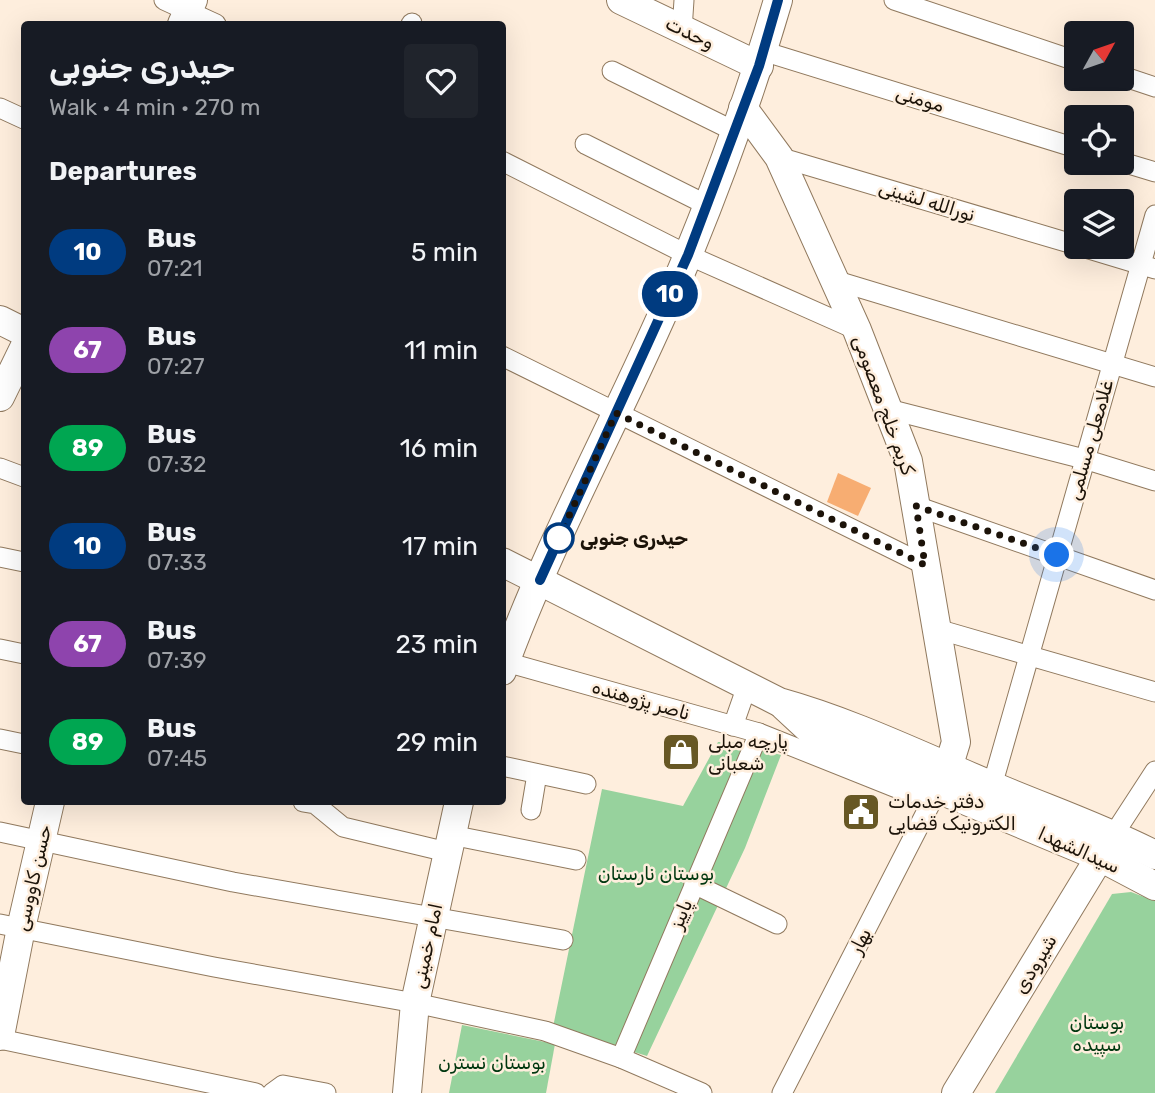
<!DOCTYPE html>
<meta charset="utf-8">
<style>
:root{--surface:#171b24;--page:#20242c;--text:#f1f3f6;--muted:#9ea1a6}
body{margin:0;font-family:Rubik,"Noto Naskh Arabic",sans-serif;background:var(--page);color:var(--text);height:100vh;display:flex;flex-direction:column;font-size:26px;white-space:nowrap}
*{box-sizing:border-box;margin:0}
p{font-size:23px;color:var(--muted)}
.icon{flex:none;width:38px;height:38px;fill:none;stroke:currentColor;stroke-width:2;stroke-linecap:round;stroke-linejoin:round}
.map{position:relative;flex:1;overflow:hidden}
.panel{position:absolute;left:21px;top:21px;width:485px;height:784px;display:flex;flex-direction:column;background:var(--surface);border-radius:7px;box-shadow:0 7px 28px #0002}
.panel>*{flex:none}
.badge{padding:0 14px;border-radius:23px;font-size:24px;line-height:46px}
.needle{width:46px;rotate:50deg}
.tools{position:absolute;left:1064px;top:21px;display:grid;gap:14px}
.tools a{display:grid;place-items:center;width:70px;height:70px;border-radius:7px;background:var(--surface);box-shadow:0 7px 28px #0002;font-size:35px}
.you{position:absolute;width:35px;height:35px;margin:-18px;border:5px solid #fff;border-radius:50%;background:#1a73e8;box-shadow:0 0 0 10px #1a73e833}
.map>.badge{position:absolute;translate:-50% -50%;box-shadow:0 0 0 4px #fff}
h2{padding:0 28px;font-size:26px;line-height:63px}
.round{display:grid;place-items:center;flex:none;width:74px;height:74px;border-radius:7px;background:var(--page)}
.summary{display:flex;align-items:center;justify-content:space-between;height:119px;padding:0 28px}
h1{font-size:33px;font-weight:600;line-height:52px}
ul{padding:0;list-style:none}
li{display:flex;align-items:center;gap:21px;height:98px;padding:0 28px}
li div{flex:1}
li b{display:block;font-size:26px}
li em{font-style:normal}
li .badge{min-width:77px;font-weight:700;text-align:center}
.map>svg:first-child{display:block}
.green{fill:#97d29d}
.building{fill:#f7ad72}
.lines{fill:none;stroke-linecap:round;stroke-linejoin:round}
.street-casing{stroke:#90795e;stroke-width:21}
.secondary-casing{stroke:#90795e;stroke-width:30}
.street{stroke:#fff;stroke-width:19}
.secondary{stroke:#fff;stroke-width:28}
.line-casing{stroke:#fff;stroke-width:16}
.line{stroke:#003b80;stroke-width:10}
.walk{stroke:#1c1309;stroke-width:7;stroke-dasharray:0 12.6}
.stop-dot{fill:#fff;stroke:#003b80;stroke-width:3.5}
.labels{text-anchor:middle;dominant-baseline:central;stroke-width:5;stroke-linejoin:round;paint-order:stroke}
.street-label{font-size:19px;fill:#1c1309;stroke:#feeedd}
.stop-label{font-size:19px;font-weight:bold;fill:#1c1309;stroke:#feeedd;text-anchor:start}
.poi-label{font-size:19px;fill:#1c1309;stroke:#feeedd;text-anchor:start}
.park-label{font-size:19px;fill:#00370f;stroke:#feeedd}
</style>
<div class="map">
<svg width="1155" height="1093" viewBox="0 0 1155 1093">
<rect width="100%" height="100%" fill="#feeedd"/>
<g class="green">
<path d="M718,742h16l47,13 -36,93 -98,208 -94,-29 49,-238 81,17z"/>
<path d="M1131,892l24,9v192h-160l117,-199z"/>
<path d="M462,1025l93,19 -9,49h-97z"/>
</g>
<path class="building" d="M838,473l33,15 -13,28 -31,-14z"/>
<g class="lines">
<defs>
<g id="street">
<path d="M164,0l52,24"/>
<path d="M894,0l182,61"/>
<path d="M411,24l1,-1"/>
<path d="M682,30l2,-30"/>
<path d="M763,51l313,97"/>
<path d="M612,71l122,60"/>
<path d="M1122,76l33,11"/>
<path d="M0,108l24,11"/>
<path d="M585,144l122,61"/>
<path d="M779,157l297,88"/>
<path d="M502,161l186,94 169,75"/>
<path d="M1122,162l33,10"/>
<path d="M1082,247l73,22"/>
<path d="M834,280l321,97"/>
<path d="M502,356l423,209"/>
<path d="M888,409l196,50 71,22"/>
<path d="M0,468l24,9"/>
<path d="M916,506l239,84"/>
<path d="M0,557l24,5"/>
<path d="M937,629l218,63"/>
<path d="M0,649l24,5"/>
<path d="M502,661l257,72 150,60 29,-4"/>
<path d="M733,726l14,-40"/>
<path d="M0,739l24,5"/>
<path d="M502,766l84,18"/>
<path d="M992,786l163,-571"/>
<path d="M303,802l12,2 28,23 104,25"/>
<path d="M531,810l6,-36"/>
<path d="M0,832l233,50 330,58"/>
<path d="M1114,834l41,-63"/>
<path d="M451,835l125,25"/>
<path d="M694,884l83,40"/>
<path d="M0,924l214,43 201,36 130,28 76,27 81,35"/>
<path d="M0,1039l256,54"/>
<path d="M621,1058l138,-325"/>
<path d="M272,1093l11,-8 43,8"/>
<path d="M782,1093l156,-304"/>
</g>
<g id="secondary">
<path d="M621,0l138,66"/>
<path d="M182,24l11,-24"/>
<path d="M743,108l36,49 78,173 51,131 48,281 -8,26"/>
<path d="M0,320l24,12"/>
<path d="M0,397l24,-49"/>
<path d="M502,562l277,140c72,20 140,53 209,82 56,24 113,43 167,71"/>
<path d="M502,671c52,-143 129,-276 186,-416 34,-83 65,-169 90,-255"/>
<path d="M784,706l27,25 127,58 162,68 55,29"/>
<path d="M0,1036l21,-108 29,-126"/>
<path d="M407,1093l8,-90 44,-201"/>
<path d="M956,1093l153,-251"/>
</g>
</defs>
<use href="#street" class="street-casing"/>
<use href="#secondary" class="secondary-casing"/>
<use href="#street" class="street"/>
<use href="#secondary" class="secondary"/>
</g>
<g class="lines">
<defs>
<path id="line" d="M540,580l148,-325 71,-189 19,-66"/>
</defs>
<use href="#line" class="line-casing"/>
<use href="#line" class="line"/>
<path class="walk" d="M559,538l57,-125 309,152 -9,-59 141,49"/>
</g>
<defs>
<symbol id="shop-square" viewBox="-11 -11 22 22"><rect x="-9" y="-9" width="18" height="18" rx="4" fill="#675724" stroke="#feeedd"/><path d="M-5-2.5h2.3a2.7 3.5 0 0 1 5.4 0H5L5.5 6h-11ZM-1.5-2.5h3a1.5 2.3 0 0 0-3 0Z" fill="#fff"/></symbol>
<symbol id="civic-square" viewBox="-11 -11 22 22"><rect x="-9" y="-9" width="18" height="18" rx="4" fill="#675724" stroke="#feeedd"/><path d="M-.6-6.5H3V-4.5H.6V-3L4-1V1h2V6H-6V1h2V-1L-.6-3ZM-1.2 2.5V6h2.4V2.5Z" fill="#fff"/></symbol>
</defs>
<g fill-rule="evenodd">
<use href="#shop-square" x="659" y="730" width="44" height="44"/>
<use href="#civic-square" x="839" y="790" width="44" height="44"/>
</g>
<circle class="stop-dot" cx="559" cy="538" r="14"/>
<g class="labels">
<g class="street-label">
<text transform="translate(690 33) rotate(26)">وحدت</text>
<text transform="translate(920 99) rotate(17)">مومنی</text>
<text transform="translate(927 201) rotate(17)">نورالله لشینی</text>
<text transform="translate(884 405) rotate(70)">کریم خلج معصومی</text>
<text transform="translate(1090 440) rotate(-74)">غلامعلی مسلمی</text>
<text transform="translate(641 700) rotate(16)">ناصر پژوهنده</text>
<text transform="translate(1079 850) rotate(24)">سیدالشهدا</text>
<text transform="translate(33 878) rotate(-77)">حسن کاووسی</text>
<text transform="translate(681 914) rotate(-67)">پاییز</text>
<text transform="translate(860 941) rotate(-63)">بهار</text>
<text transform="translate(427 946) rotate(-78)">امام خمینی</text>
<text transform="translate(1035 964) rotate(-59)">شیرودی</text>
</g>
<g class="stop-label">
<text x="580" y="538">حیدری جنوبی</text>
</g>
<g class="poi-label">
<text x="708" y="741">پارچه مبلی<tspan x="708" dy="22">شعبانی</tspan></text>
<text x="888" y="801">دفتر خدمات<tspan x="888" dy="22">الکترونیک قضایی</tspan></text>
</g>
<g class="park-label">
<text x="656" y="873">بوستان نارستان</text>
<text x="1097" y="1022">بوستان<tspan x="1097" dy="22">سپیده</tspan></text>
<text x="492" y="1062">بوستان نسترن</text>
</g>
</g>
</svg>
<div class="tools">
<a><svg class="needle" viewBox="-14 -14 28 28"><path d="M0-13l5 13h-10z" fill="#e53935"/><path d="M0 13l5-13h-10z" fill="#9ea1a6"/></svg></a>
<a><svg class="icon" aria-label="locate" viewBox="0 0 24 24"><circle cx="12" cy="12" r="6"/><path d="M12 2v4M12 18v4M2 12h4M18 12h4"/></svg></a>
<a><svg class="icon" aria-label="layers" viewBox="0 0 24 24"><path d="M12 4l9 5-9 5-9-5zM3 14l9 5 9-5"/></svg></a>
</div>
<div class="you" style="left:1057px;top:555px"></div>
<b class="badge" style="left:670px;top:294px;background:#003b80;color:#fff">10</b>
<section class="panel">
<div class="summary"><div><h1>حیدری جنوبی</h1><p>Walk · 4 min · 270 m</p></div><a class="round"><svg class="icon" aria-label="heart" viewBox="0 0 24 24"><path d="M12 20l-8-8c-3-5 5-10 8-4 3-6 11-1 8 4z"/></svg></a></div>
<h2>Departures</h2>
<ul>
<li><span class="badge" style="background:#003b80;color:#fff">10</span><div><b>Bus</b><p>07:21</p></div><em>5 min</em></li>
<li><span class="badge" style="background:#8e44ad;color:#fff">67</span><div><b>Bus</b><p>07:27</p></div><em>11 min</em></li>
<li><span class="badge" style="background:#00a651;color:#fff">89</span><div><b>Bus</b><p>07:32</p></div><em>16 min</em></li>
<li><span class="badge" style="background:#003b80;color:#fff">10</span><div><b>Bus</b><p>07:33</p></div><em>17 min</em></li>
<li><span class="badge" style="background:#8e44ad;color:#fff">67</span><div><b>Bus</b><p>07:39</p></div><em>23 min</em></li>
<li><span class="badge" style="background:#00a651;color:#fff">89</span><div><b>Bus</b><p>07:45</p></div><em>29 min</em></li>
</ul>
</section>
</div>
